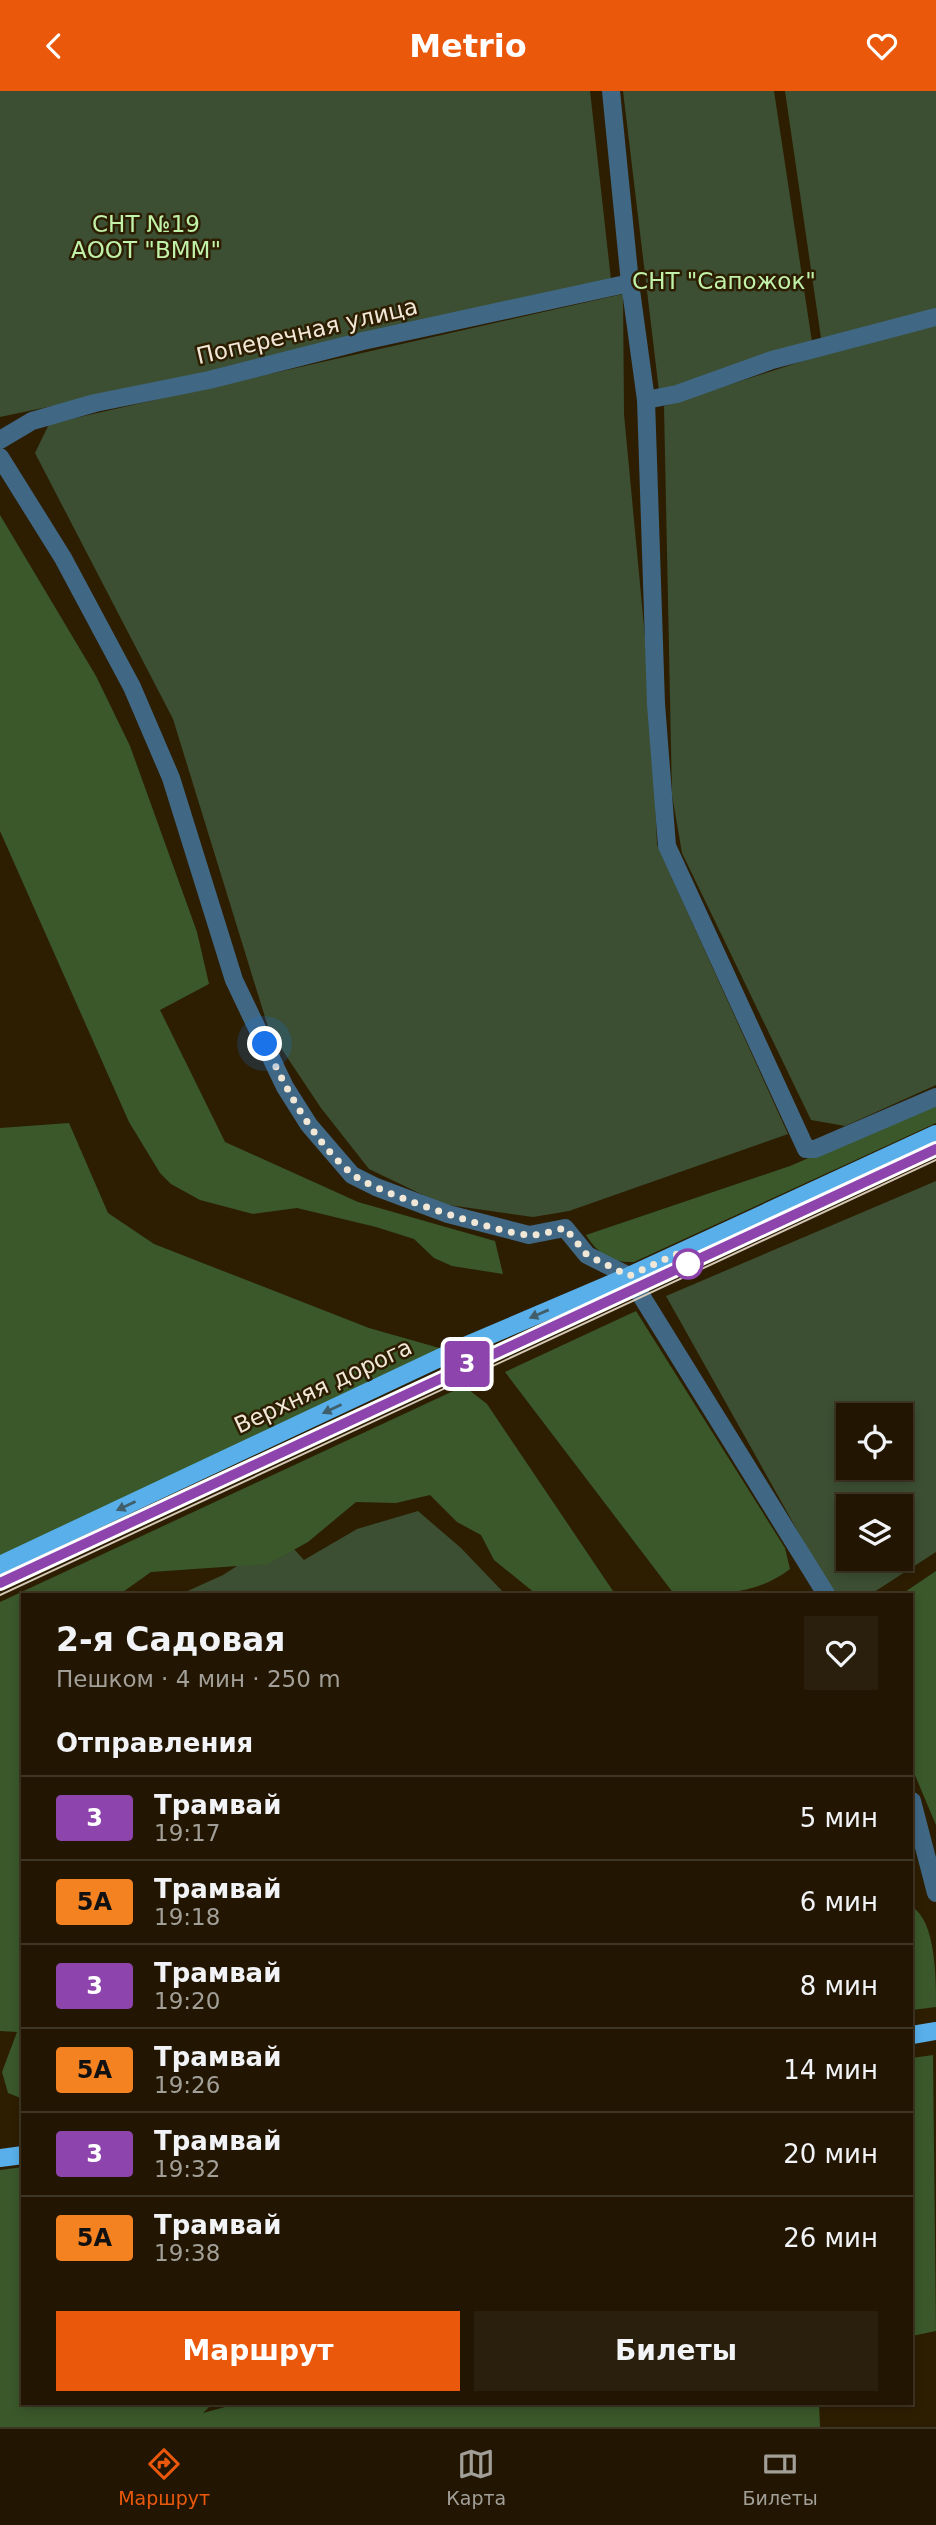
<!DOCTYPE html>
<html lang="ru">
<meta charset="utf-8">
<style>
:root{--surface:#221602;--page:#2a1f0c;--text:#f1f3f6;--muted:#a29f99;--line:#3f3524;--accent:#ea580c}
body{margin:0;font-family:"DejaVu Sans",sans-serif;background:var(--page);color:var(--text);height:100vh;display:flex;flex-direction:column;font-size:26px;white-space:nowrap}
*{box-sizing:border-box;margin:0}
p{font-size:23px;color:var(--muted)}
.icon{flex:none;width:38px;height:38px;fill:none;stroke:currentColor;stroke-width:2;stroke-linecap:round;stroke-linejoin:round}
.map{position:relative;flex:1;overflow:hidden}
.panel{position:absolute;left:21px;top:1502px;width:892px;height:812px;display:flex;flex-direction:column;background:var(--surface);border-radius:0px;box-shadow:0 4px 10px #0003,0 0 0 2px var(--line)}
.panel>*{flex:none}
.badge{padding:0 14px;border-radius:5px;font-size:24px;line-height:46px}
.buttons{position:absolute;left:836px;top:1312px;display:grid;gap:14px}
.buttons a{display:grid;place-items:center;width:77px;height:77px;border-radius:0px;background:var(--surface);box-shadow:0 4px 10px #0003,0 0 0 2px var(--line);font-size:35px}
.you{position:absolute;width:35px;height:35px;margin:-18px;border:5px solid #fff;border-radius:50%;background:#1a73e8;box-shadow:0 0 0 10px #1a73e833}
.map>.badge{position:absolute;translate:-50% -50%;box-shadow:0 0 0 4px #fff}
h2{padding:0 35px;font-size:26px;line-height:63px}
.round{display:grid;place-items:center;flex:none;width:74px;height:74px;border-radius:0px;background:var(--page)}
.headline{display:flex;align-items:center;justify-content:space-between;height:119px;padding:0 35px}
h1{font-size:33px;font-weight:700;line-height:52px}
.cta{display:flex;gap:14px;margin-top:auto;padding:14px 35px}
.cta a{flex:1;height:80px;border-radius:0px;background:var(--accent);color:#fff;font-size:28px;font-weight:700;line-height:80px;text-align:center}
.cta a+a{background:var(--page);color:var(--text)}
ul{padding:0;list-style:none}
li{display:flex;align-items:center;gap:21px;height:84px;padding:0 35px;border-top:2px solid var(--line)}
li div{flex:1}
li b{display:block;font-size:26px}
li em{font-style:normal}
li .badge{min-width:77px;font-weight:700;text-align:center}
header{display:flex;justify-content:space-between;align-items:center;height:91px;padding:0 35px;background:var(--accent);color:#fff;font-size:32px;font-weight:700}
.tab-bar{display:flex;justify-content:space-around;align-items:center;height:98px;border-top:2px solid var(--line);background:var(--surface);font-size:19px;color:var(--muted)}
.tab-bar a{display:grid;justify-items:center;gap:4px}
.tab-bar .current{color:var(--accent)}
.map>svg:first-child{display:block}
.green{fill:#3c4f32;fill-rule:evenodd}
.forest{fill:#3a582a}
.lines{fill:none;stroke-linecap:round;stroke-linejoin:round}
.street{stroke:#406884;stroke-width:18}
.primary{stroke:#58afe9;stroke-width:18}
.tram{stroke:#d2c7b5;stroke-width:2}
.oneway{fill:#405f6a}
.line-casing{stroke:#fff;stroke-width:16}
.line{stroke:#8e44ad;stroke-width:10}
.walk{stroke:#f1e7d7;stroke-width:7;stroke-dasharray:0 12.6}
.stop-dot{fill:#fff;stroke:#8e44ad;stroke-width:3.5}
.labels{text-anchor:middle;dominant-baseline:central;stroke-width:5;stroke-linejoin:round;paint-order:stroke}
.park-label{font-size:23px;fill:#c1f2a9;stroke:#2d1e02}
.street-label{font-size:23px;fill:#f1e7d7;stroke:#2d1e02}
</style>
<header><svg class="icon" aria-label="back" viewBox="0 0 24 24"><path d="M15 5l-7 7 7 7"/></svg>Metrio<svg class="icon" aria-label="heart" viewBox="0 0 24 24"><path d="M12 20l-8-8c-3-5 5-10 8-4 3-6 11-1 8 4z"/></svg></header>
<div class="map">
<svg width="936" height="2336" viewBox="0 0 936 2336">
<rect width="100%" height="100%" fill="#2d1e02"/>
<g class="green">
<path d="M0,0h590l21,189 -411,95 -200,42z"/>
<path d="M623,0h151l38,251 -153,49z"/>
<path d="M785,0h151v219l-115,28z"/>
<path d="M623,203l1,120 27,287 6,144 131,289 -219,77 -36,6 -91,-13 -73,-35 -48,-61 -52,-78 -96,-311 -138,-266 14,-29z"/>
<path d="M936,235v759l-91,41 -34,-6 -129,-267 -10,-58 -8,-389 148,-48z"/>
<path d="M936,1090v371l-65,42h-38l-167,-298zM849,1325h52v52h-52zM849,1416h52v52h-52z"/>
<path d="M418,1420l43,37 44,46h-324l42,-19 60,-38 21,23 53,-31z"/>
</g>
<g class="forest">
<path d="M0,424l96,161 34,70 67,186 12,52 -49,26 65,132 133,60 137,39 8,33 -51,-8 -18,-8 -20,-19 -38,-12 -79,-19 -44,6 -53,-14 -29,-16 -11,-11 -31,-51 -129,-291z"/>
<path d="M936,1012v20l-302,139c-21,1 -37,-8 -48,-27l204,-69z"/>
<path d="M69,1032l39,90 46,31 215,84 81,23 -450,207v-430z"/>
<path d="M636,1220l149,237 5,21c-35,27 -74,25 -116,25l-169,-222z"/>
<path d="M464,1295l23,18 128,190h-79l-42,-34 -13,-25 -24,-13 -27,-27 -34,8 -40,-1 -48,40 -40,22 -117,8 -31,22h-97v505l-15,-6 -6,-21 15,-40 -17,-1v-429z"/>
<path d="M936,1480v254l-24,-57v-174h-10z"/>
<path d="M912,1816c24,14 24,72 24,100l-24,3z"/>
<path d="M933,1964l3,276 -24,5v-278z"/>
<path d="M23,2076v236h190l-10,10 37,-10h579l1,24h-820v-257z"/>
</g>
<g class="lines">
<g class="street">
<path d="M611,0l19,192 16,117 10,304 11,142 139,303h9l121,-52"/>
<path d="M646,309l31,-6 95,-34 164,-43"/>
<path d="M0,349l32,-19 63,-18 114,-23 154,-39 267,-58"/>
<path d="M0,366l63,101 69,129 39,91 63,202 51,107 24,38 43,50 24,12 72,27 81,21 36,-7 22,27 42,21 197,318"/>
<path d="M912,1710l24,92"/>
</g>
<g class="primary">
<path d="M0,1474l467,-220 162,-69 307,-142"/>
<path d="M912,1944l24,-4"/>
<path d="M0,2067l23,-3"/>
</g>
<g class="tram">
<path d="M0,1492l698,-324"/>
<path d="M0,1504l936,-435"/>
</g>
</g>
<defs><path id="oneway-solid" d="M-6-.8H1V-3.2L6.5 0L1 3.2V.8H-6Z" transform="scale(1.75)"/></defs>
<g class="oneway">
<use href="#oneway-solid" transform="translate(539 1223) rotate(157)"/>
<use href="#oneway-solid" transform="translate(332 1318) rotate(155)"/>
<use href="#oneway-solid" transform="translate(126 1415) rotate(155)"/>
</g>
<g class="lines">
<defs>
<path id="line" d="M0,1492l936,-434"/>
</defs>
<use href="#line" class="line-casing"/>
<use href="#line" class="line"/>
<path class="walk" d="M265,953c22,47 47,95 86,129 21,19 148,60 177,62 12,1 26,-5 37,-7l22,27 42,21 47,-22 12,10"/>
</g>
<circle class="stop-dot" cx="688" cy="1173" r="14"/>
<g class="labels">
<g class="park-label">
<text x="146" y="133">СНТ №19<tspan x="146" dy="26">АООТ "ВММ"</tspan></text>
<text x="724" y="190">СНТ "Сапожок"</text>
</g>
<g class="street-label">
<text transform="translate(307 240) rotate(-13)">Поперечная улица</text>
<text transform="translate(323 1295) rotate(-25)">Верхняя дорога</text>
</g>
</g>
</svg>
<div class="buttons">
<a><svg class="icon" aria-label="locate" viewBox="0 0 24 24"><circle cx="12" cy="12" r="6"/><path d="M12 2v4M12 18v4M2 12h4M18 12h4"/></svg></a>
<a><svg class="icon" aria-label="layers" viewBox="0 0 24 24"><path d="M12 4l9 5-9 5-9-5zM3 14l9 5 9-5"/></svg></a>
</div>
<div class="you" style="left:265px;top:953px"></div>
<b class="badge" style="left:467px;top:1273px;background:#8e44ad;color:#fff">3</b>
<section class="panel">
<div class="headline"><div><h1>2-я Садовая</h1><p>Пешком · 4 мин · 250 m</p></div><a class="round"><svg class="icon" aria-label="heart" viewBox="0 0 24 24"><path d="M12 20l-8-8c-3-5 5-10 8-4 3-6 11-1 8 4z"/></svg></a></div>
<h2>Отправления</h2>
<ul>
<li><span class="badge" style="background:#8e44ad;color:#fff">3</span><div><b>Трамвай</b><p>19:17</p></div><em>5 мин</em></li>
<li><span class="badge" style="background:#f58220;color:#111">5А</span><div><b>Трамвай</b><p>19:18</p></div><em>6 мин</em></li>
<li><span class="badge" style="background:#8e44ad;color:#fff">3</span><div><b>Трамвай</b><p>19:20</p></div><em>8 мин</em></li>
<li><span class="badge" style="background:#f58220;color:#111">5А</span><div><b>Трамвай</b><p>19:26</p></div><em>14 мин</em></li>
<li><span class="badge" style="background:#8e44ad;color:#fff">3</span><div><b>Трамвай</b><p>19:32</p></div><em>20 мин</em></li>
<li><span class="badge" style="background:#f58220;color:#111">5А</span><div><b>Трамвай</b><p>19:38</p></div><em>26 мин</em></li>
</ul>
<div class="cta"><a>Маршрут</a><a>Билеты</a></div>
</section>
</div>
<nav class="tab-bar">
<a class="current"><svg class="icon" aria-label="directions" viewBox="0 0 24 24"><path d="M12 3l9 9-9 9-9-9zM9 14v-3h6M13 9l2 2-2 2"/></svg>Маршрут</a>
<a><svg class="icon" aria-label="map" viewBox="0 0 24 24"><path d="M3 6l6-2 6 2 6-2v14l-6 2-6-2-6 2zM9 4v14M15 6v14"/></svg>Карта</a>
<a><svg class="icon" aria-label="tickets" viewBox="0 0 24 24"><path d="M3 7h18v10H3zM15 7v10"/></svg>Билеты</a>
</nav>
